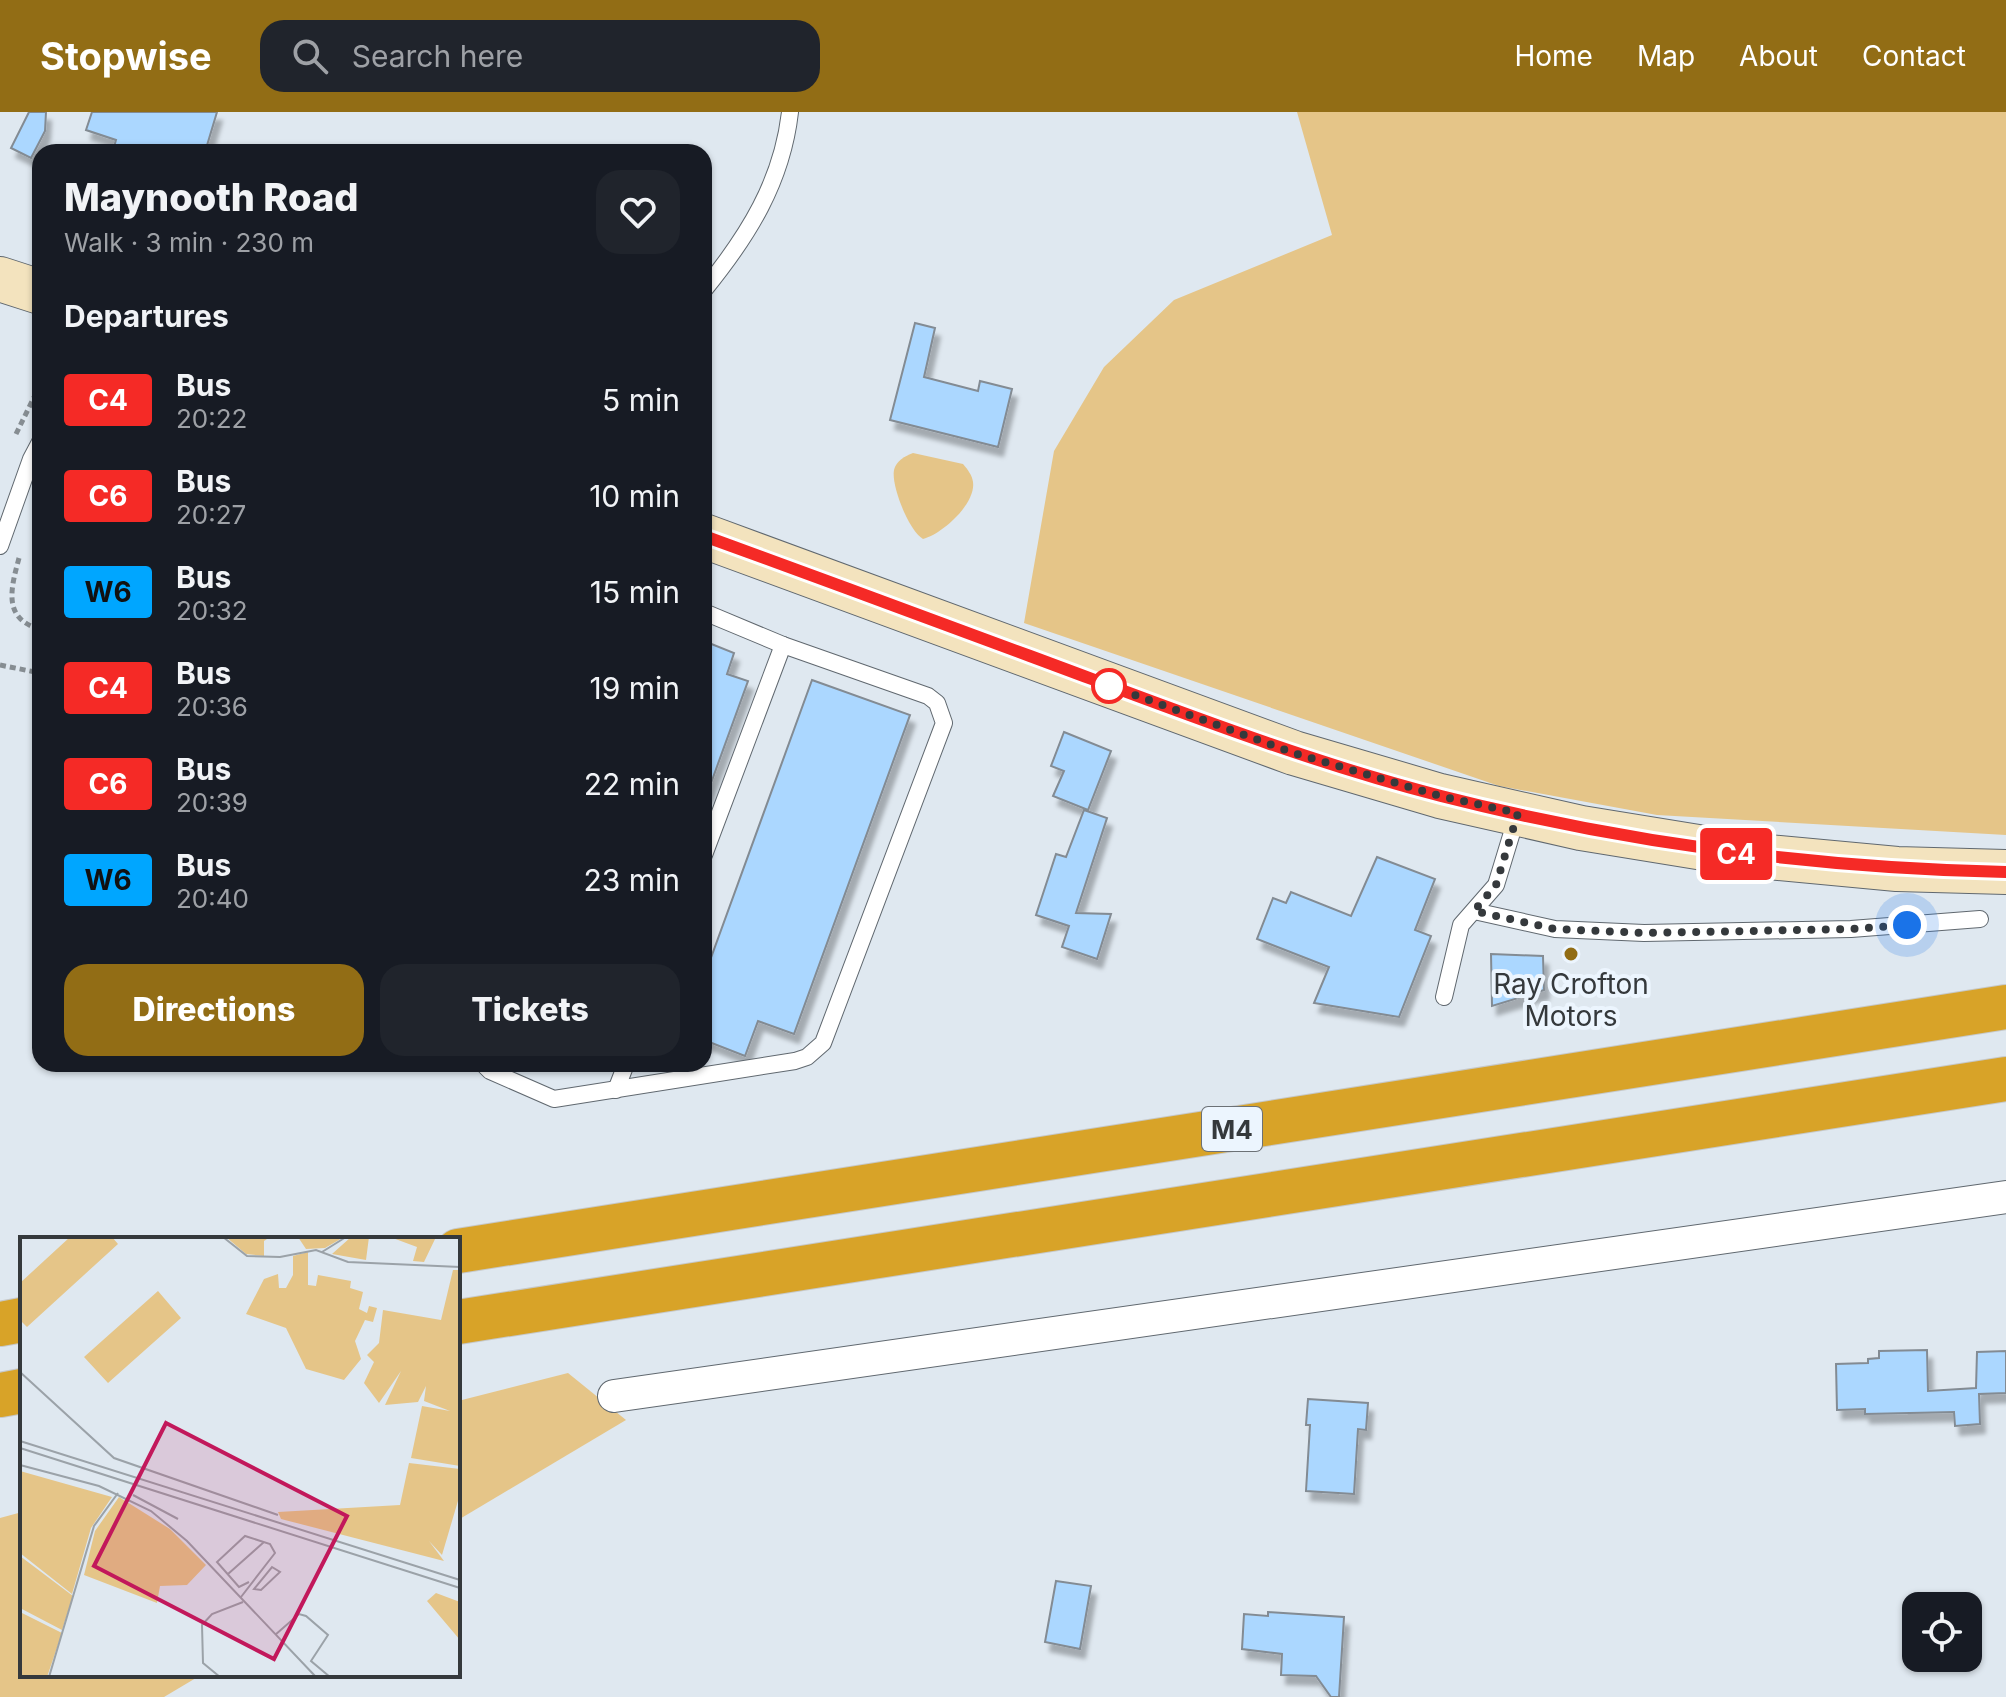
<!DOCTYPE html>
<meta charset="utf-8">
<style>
:root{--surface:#171b24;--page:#20242c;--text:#f1f3f6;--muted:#9ea1a6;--accent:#926d15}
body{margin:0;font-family:Inter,sans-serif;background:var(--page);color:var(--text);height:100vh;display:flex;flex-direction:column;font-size:30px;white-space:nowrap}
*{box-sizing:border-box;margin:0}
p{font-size:26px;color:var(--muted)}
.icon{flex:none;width:44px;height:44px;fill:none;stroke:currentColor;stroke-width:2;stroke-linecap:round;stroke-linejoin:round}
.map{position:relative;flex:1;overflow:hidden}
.panel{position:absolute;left:32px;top:32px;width:680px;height:928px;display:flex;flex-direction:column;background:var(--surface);border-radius:24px;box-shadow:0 2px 6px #0004}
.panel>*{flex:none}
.badge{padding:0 16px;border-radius:6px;font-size:28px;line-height:52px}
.controls{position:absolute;left:1902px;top:1480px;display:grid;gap:16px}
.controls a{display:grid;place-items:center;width:80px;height:80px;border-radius:16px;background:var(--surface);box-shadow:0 2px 6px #0004;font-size:40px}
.you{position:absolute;width:40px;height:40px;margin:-20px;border:6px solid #fff;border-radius:50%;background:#1a73e8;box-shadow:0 0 0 12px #1a73e833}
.map>.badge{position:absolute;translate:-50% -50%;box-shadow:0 0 0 4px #fff}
h2{padding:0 32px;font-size:30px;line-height:72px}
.round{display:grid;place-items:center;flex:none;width:84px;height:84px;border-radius:24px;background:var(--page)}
.overview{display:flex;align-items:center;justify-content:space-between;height:136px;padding:0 32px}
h1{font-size:38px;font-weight:800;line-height:60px}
.primary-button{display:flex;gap:16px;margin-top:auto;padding:16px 32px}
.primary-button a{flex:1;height:92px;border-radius:24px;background:var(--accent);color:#fff;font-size:32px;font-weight:800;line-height:92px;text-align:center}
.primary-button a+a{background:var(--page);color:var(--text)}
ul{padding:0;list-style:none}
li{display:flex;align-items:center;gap:24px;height:96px;padding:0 32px}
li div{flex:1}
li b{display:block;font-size:30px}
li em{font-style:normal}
li .badge{min-width:88px;font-weight:700;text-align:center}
header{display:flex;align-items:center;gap:48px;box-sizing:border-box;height:112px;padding:0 40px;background:var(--accent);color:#fff}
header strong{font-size:38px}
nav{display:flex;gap:44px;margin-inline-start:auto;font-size:28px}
.search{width:560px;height:72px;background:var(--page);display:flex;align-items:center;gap:20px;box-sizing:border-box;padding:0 28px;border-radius:24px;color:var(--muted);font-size:30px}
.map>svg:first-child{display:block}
.green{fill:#e5c588}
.building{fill:#abd7ff;stroke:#838b93;stroke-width:2;filter:url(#shadow)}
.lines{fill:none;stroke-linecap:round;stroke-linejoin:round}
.lane-casing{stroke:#60686f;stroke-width:18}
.street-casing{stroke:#60686f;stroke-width:34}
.secondary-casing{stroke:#60686f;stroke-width:46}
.highway-casing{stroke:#c6c8c8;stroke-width:46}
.path{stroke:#868d92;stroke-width:5;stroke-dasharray:6 4;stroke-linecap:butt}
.lane{stroke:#fff;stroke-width:16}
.street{stroke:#fff;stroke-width:32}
.secondary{stroke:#f3e3be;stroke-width:44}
.highway{stroke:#d8a328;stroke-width:44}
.line-casing{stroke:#fff;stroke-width:18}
.line{stroke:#f52a26;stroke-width:12}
.walk{stroke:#35393c;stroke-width:8;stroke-dasharray:0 14.4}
.stop-dot{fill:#fff;stroke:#f52a26;stroke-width:4}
.poi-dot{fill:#926d15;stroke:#ecf5fe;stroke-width:3}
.labels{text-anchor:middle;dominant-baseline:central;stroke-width:8;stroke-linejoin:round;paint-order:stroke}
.shield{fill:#ecf5fe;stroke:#6c7176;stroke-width:2}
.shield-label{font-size:26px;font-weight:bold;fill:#35393c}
.poi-label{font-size:28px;fill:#35393c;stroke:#ecf5fe}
.inset-road{fill:none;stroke:#9ba2a8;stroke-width:2}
.view{fill:#c2185b;fill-opacity:0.15;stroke:#c2185b;stroke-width:4}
.inset-edge{fill:none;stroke:#35393c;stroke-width:4}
</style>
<header>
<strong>Stopwise</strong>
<div class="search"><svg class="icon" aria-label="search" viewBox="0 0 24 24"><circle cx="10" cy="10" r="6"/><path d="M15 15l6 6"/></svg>Search here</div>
<nav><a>Home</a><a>Map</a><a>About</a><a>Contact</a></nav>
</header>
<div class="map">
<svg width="2006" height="1585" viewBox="0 0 2006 1585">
<defs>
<filter id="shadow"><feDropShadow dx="5" dy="9" stdDeviation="2" flood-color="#0004"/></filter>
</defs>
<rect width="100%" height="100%" fill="#dfe8f0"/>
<g class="green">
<path d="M1297,0h709v723l-349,-20 -158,-29 -475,-163 30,-172 50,-84 70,-67 158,-65z"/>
<path d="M913,341l50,11c5,6 9,11 10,18 3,22 -31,52 -50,57 -14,-8 -32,-53 -29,-69 2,-9 11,-14 19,-17z"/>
<path d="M568,1261l58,47 -168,100v-119z"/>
<path d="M22,1400v163h179l-37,22h-164v-179z"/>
</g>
<g class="building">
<path d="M29,0h17l-1,19 -14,27 -20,-10z"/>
<path d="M92,0h125l-12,40h-73l-18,-5 2,-7 -30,-10z"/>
<path d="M915,211l20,5 -11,49 54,14 2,-10 32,8 -14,58 -108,-27z"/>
<path d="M704,529l30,12 -7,21 21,7 -41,113h-3z"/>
<path d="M812,568l98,35 -116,319 -36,-13 -13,35 -41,-16v-63z"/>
<path d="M1064,620l47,19 -23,59 -35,-14 11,-25 -13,-5z"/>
<path d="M1084,698l23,8 -31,95 35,1 -14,45 -35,-12 7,-21 -33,-11 20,-61 10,3z"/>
<path d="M1377,745l58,22 -20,51 16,6 -32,81 -85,-14 15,-36 -72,-28 16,-41 13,5 5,-11 60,24z"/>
<path d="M1491,842l52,2 1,34 -52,16z"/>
<path d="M1927,1238l1,41 48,-3 1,-36 29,-1v42l-27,1 1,30 -25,2 -1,-14 -89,2v-5l-28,1 -1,-46 32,-1v-4l11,-1v-7z"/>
<path d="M1308,1287l60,4 -2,27 -8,-1 -4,65 -48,-3 4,-66h-4z"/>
<path d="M1056,1469l35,5 -11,63 -35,-7z"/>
<path d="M1268,1500l76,5 -5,80h-8l-15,-21 -35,-1 1,-21 -40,-5 2,-35 24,2z"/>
</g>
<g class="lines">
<defs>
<g id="lane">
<path d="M704,178c44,-54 78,-108 86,-178"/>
<path d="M0,434l31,-87 9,-17"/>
<path d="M704,743l79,-210"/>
<path d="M1474,799l81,18 89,4 207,-4 129,-10"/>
<path d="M1444,885l17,-72 35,-40 21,-69"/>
<path d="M483,952l7,7 64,28 241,-38 12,-4 16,-14 121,-320 -7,-20 -9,-7 -145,-51 -79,-33"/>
<path d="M616,978l10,-26"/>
</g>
<path id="street" d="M614,1284l1392,-199"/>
<g id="secondary">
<path d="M0,167l40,13"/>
<path d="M704,424l590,217 146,43 141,32 166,27 150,14 109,3"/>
</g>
<g id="highway">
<path d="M458,1139l1548,-244"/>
<path d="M458,1210l1548,-243"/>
<path d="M0,1212l22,-4"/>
<path d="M0,1283l22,-4"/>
</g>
</defs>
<use href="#lane" class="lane-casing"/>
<use href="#street" class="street-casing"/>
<use href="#secondary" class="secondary-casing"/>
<use href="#highway" class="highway-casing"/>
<g class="path">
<path d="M16,322l24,-49"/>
<path d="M19,446c-8,30 -17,61 21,71"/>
<path d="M0,553l40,8"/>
</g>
<use href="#lane" class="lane"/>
<use href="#street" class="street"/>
<use href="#secondary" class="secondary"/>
<use href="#highway" class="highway"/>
</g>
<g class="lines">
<defs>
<path id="line" d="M704,424c109,40 217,79 326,120 135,50 271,104 411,140 185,47 374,72 565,76"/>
</defs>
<use href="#line" class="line-casing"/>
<use href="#line" class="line"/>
<path class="walk" d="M1109,574l-7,-3 192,70 146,43 78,17 -22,72 -22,26 81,18 89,4 207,-4 56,-4"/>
</g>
<circle class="stop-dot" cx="1109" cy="574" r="16"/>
<circle class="poi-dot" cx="1571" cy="842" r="8"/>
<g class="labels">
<rect class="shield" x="1202" y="995" width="60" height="44" rx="6"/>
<g class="shield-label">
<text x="1232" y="1017">M4</text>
</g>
<g class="poi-label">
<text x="1571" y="872">Ray Crofton<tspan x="1571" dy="32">Motors</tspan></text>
</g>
</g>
<g transform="translate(20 1125)">
<rect width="440" height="440" fill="#dfe8f0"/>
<path d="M50,0h42l6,7 -91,83 -7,-7v-37zM206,0h44l-6,4v15l-18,-2zM278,0h46l-19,11 -19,1zM331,0h18l-3,23 -34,-6zM370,0h46l-12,25 -11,-1 4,-14zM288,15v33l8,1 2,-11 33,6 -1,7 13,4 -4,17 8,4 2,-7 8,2 -4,14 -8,-2 -10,21 6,18 -17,21 -38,-11 -20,-41 -40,-14 18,-35 14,-5 1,14h7l7,-13v-19zM433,33h7v196l-49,-8 11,-52 28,5 -26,-10 2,-15 -8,16 -33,3 16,-34 -22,32 -15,-20 10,-21 -7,-7 12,-12 4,-33 58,10zM138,54l23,27 -73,65 -24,-26zM389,226l51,6v25l-18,61 -13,-14 15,20 -163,-42 -3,-7 122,-7zM0,234l92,26 -21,31 -19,66 -52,-41zM99,260l51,32 36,36 -19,20 -27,1 -3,17 -73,-28 11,-44zM0,319l53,40 -11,34 -42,-22zM416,356l24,9v38l-33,-39zM0,375l42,21 -15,44h-27z" fill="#e5c588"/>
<path class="inset-road" d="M203,0l24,19 33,1 36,-7 32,12 112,5M302,15l24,-15M0,135l94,86 164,57M0,204l440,139M0,211l440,140M0,228l79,21 52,25 36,30 129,136M113,258l45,24M252,330l8,5 -19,18 -7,-1zM208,337l36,-32M221,360l34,-44 -5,-9 -25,-8 -28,26 22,25 10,-5M255,398l24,-21 7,2 22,19 -17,26 19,16M29,440l45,-151 24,-33M200,440l-17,-14 -1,-38 10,-11 31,-12"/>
<path class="view" d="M146,186l181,93 -73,143 -180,-93z"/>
<rect width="440" height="440" class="inset-edge"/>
</g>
</svg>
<div class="controls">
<a><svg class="icon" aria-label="locate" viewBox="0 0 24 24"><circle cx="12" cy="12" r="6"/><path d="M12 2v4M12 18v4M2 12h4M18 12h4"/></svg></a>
</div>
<div class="you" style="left:1907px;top:813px"></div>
<b class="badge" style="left:1736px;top:742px;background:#f52a26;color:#fff">C4</b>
<section class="panel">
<div class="overview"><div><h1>Maynooth Road</h1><p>Walk · 3 min · 230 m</p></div><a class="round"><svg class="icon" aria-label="heart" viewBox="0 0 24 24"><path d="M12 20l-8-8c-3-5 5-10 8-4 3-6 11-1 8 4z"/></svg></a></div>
<h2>Departures</h2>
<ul>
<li><span class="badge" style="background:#f52a26;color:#fff">C4</span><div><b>Bus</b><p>20:22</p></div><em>5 min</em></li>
<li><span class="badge" style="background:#f52a26;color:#fff">C6</span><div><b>Bus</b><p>20:27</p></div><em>10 min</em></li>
<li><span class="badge" style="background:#00a6ff;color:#111">W6</span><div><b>Bus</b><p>20:32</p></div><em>15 min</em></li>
<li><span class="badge" style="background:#f52a26;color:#fff">C4</span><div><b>Bus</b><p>20:36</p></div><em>19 min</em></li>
<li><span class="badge" style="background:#f52a26;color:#fff">C6</span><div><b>Bus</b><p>20:39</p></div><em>22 min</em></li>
<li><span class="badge" style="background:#00a6ff;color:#111">W6</span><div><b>Bus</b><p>20:40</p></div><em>23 min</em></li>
</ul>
<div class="primary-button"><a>Directions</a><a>Tickets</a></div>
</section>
</div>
